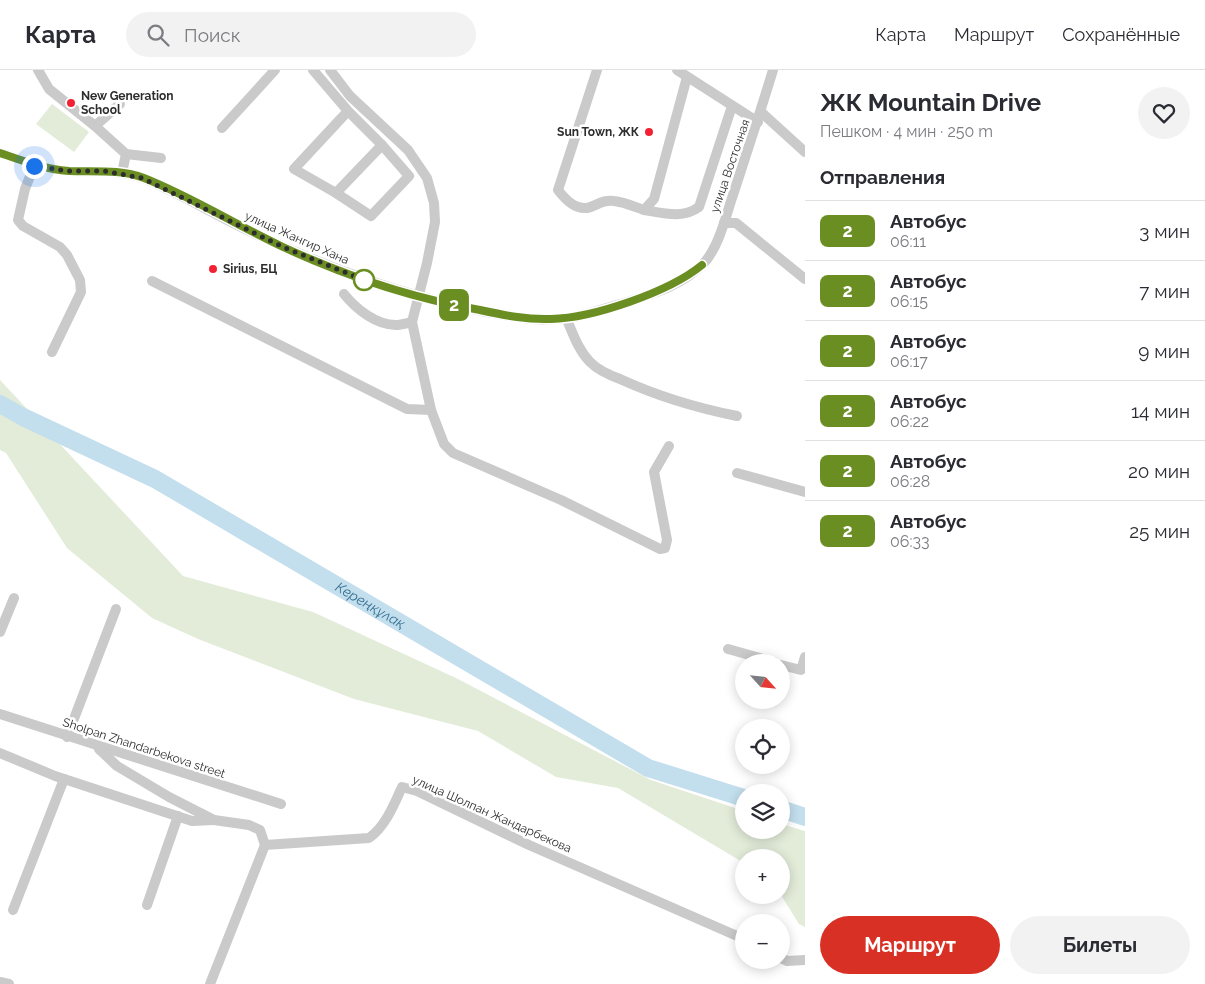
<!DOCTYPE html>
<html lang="ru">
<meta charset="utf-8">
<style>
:root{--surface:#fff;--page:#f2f2f3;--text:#2b2b33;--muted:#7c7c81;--line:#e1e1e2;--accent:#d93025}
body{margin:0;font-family:Raleway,sans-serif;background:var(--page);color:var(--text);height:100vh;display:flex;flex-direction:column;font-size:19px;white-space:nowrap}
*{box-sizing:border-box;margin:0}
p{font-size:16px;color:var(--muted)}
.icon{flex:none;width:28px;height:28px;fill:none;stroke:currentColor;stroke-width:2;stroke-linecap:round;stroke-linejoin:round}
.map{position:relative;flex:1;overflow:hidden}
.panel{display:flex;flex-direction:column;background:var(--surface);width:400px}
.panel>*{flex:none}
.badge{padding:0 10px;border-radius:8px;font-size:18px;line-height:32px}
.needle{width:32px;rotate:117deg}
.buttons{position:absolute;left:735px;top:584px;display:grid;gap:10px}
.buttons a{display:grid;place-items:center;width:55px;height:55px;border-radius:50%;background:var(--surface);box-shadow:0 2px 12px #0003;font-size:25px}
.you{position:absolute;width:25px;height:25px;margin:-12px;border:4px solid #fff;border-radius:50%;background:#1a73e8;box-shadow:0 0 0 8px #1a73e833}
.map>.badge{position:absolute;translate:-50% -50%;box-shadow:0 0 0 2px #fff}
h2{padding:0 15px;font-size:19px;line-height:45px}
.round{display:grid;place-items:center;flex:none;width:52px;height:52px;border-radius:26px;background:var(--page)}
.overview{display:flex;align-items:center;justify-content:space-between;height:85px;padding:0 15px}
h1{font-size:24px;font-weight:700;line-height:38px}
.button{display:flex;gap:10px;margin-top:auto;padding:10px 15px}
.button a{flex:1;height:58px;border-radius:30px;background:var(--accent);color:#fff;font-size:20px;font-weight:700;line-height:58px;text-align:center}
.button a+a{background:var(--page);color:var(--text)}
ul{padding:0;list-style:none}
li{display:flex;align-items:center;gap:15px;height:60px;padding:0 15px;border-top:1px solid var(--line)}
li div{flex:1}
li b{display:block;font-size:19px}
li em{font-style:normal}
li .badge{min-width:55px;font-weight:700;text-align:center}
header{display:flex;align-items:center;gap:30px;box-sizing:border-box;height:70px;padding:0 25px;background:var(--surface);border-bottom:1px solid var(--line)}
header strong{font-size:24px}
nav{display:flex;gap:28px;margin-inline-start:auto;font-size:18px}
.search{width:350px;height:45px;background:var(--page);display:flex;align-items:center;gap:12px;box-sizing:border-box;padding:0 18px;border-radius:28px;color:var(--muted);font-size:19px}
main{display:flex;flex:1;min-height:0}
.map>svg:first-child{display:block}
.green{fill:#e3ecd9}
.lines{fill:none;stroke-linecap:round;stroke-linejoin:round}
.river{stroke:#c3deed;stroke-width:18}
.minor{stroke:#cacaca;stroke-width:10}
.line-casing{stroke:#fff;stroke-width:11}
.line{stroke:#6b8e23;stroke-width:8}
.walk{stroke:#2d2d2d;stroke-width:5;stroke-dasharray:0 9}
.poi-dot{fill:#f22133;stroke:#fff;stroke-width:2}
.stop-dot{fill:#fff;stroke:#6b8e23;stroke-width:2.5}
.labels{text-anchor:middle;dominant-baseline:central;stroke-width:5;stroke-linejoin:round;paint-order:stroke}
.poi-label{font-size:12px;font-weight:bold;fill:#2d2d2d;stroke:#fff;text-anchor:start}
.street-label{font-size:12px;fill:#2d2d2d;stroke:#fff}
.water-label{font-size:14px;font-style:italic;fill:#357194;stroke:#fff}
</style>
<header>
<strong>Карта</strong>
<div class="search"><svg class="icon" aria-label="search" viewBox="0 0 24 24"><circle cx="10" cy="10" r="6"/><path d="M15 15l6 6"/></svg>Поиск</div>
<nav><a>Карта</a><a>Маршрут</a><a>Сохранённые</a></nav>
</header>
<main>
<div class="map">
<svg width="805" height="914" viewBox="0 0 805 914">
<rect width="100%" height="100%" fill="#fff"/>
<g class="green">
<path d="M52,34l37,28 -15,20 -38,-28z"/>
<path d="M0,310l183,196 130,36 145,67 193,101 93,31v19h37v-6l24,7v96l-6,-3 -18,-29v-37h-37v5l-126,-75 -62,-11 -78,-46 -124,-32 -156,-60 -46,-21 -85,-70 -61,-95 -6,-3z"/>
</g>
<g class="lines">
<g class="river">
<path id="s1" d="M0,334l23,13 132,62 493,289 96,30"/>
<path d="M781,739l24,8"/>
</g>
<g class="minor">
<path d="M38,0l11,19 46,37 31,28 -4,19"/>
<path d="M313,0l35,41 34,34 27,31 -38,40 -35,-23 -42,-24 54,-58"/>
<path d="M330,0l20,26 58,54 19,28 7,25 1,19 -8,41 -15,59 19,88 13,34 9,9 108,47 99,49 5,-1 2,-8 -13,-68 15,-26"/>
<path d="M597,0l-39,120c7,9 16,19 29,18 10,-2 15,-9 27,-7 10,1 21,6 30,9l10,-11 33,-122"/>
<path d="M677,0l81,52"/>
<path d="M761,42l44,40"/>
<path d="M95,56l25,-22"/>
<path d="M222,58l53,-58"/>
<path d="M0,83c23,8 44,16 69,18 25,1 52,-2 76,8 34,14 65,33 98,49 77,37 155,67 239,83 23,4 47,10 71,8 26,-1 50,-10 74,-17 26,-8 58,-18 77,-39 15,-17 21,-44 28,-65 14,-43 28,-85 41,-128"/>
<path d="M126,84l35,4"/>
<path d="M34,96l-9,23 -7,31 5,6 37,21 7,8 13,25 1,12 -29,60"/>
<path d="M336,123l46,-48"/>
<path d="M644,140c19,3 39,9 55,-3l33,-101"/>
<path d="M724,153h12l69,56"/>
<path d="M152,211l255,128 24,1"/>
<path d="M344,224c12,15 32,31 52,31 5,0 11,-2 16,-3"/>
<path d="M566,248c7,15 12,32 24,44 8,8 19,13 30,17 37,17 77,29 117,37"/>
<path d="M737,403l68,19"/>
<path d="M0,562l14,-34"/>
<path d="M728,579l46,13"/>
<path d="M781,595l20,5 4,-13"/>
<path d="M0,644l281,90"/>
<path d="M67,667l49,-128"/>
<path d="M99,679l18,17 52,31 45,23 35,5 11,5 5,15"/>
<path d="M0,683l55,23 137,45 22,-1"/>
<path d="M265,775l104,-7c16,-11 25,-33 33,-51l15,4 112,54 215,94"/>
<path d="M147,835l31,-89"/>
<path d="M13,840l51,-131"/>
<path d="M781,888l6,3 18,-1"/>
<path d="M0,912l9,2"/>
<path d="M210,914l55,-139"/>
</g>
</g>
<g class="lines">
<defs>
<path id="line" d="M0,83c23,8 44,16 69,18 25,1 51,-2 75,7 48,19 92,47 139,69 63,29 128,51 197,63 23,5 47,10 71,9 42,-1 118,-27 151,-54"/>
</defs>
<use href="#line" class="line-casing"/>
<use href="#line" class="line"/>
<path class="walk" d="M34,96l34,5h36l38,7 141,69 81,33"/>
</g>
<g class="poi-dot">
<circle cx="71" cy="33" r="5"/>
<circle cx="649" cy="62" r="5"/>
<circle cx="213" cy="199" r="5"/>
</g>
<circle class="stop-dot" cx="364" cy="210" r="10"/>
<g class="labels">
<g class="poi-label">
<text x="81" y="26">New Generation<tspan x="81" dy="14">School</tspan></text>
<text x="639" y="62" text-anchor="end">Sun Town, ЖК</text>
<text x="223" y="199">Sirius, БЦ</text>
</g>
<g class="street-label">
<text transform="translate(730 96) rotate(-71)">улица Восточная</text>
<text transform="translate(297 168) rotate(24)">улица Жангир Хана</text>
<text transform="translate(144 678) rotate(18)">Sholpan Zhandarbekova street</text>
<text transform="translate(492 744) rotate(24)">улица Шолпан Жандарбекова</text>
</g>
<g class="water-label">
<text stroke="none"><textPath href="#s1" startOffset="422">Кереңқұлақ</textPath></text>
</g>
</g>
</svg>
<div class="buttons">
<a><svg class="needle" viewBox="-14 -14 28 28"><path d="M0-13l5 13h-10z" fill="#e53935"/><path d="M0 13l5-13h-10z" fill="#7c7c81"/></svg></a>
<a><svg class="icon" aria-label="locate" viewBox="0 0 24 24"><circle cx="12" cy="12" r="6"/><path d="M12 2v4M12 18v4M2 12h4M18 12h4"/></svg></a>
<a><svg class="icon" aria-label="layers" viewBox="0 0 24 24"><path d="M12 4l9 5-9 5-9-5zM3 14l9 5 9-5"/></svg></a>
<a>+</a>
<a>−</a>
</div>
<div class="you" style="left:34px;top:96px"></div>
<b class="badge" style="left:454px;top:235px;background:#6b8e23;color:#fff">2</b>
</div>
<section class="panel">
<div class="overview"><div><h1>ЖК Mountain Drive</h1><p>Пешком · 4 мин · 250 m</p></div><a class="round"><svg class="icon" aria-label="heart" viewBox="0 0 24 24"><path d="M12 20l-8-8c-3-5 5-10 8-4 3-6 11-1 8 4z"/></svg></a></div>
<h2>Отправления</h2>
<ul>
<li><span class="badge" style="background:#6b8e23;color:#fff">2</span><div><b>Автобус</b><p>06:11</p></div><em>3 мин</em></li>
<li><span class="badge" style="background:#6b8e23;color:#fff">2</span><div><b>Автобус</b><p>06:15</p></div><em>7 мин</em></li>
<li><span class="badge" style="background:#6b8e23;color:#fff">2</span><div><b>Автобус</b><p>06:17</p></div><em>9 мин</em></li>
<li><span class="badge" style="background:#6b8e23;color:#fff">2</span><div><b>Автобус</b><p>06:22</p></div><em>14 мин</em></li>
<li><span class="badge" style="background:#6b8e23;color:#fff">2</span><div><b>Автобус</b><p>06:28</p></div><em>20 мин</em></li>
<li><span class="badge" style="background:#6b8e23;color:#fff">2</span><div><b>Автобус</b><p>06:33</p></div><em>25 мин</em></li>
</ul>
<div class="button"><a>Маршрут</a><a>Билеты</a></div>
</section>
</main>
